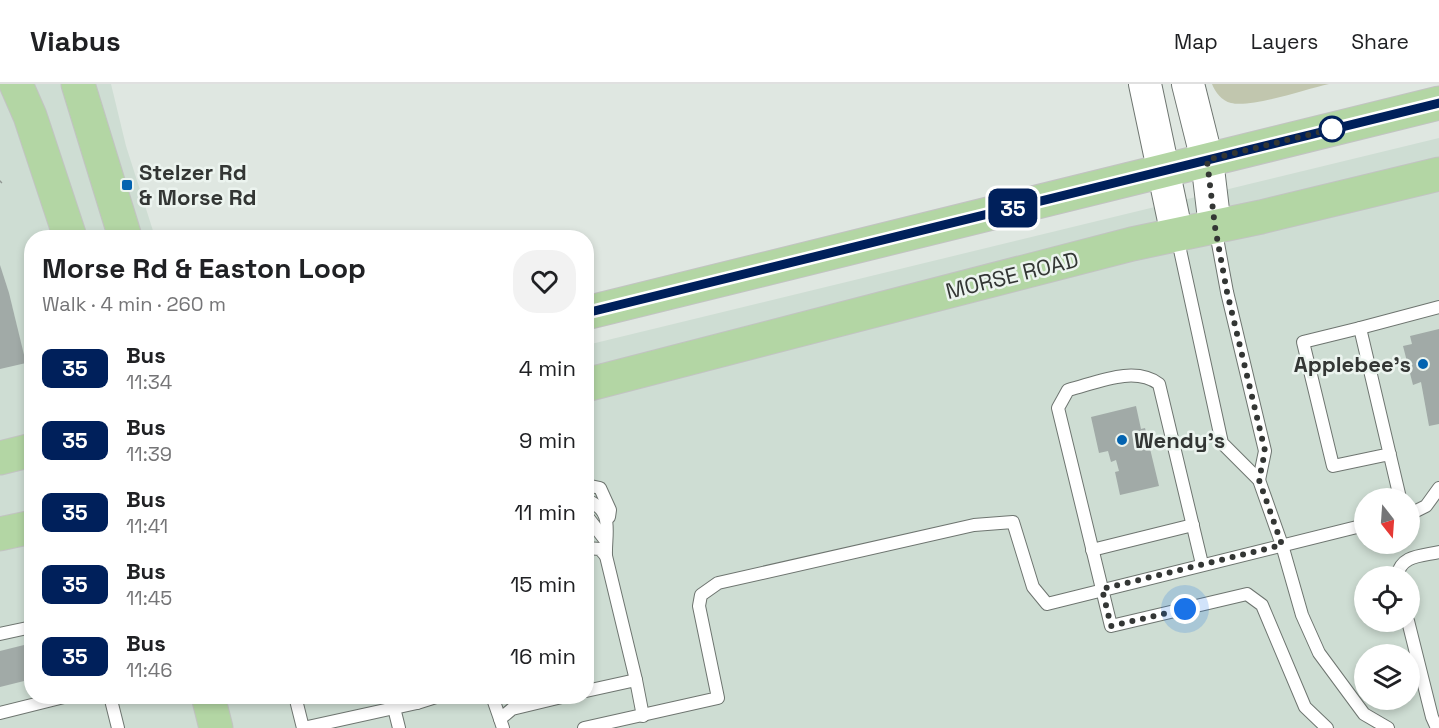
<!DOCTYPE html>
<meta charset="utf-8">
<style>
:root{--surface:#fff;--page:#f2f2f2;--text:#202124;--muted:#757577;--line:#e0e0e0}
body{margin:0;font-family:"Space Grotesk",sans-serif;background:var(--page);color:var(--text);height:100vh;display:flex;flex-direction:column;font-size:22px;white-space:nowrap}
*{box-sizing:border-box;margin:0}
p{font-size:20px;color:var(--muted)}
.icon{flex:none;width:33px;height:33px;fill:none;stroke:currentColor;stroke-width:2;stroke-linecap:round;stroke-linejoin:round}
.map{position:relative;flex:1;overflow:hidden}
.sheet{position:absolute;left:24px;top:146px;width:570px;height:474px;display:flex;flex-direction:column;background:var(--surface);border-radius:24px;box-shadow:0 3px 9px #0003}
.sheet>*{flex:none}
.badge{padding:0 12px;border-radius:9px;font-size:21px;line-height:39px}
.needle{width:39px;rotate:163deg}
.controls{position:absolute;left:1354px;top:404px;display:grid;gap:12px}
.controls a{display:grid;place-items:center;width:66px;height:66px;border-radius:50%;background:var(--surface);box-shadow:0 3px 9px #0003;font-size:30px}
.you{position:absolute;width:30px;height:30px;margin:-15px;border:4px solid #fff;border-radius:50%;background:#1a73e8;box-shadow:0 0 0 9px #1a73e833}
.map>.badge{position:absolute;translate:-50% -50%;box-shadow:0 0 0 3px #fff}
.round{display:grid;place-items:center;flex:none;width:63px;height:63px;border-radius:24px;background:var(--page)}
.overview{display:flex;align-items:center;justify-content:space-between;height:102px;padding:0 18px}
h1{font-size:28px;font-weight:700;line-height:45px}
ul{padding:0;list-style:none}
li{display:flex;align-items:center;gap:18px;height:72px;padding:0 18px}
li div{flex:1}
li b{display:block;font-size:22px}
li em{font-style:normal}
li .badge{min-width:66px;font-weight:700;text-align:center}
header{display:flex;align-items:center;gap:36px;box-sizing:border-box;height:84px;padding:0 30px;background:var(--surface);border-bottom:2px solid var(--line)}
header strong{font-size:28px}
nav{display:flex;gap:33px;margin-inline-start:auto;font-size:21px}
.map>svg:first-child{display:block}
.built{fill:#ceddd3;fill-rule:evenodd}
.green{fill:#c1c6ae}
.building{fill:#a1aaa7}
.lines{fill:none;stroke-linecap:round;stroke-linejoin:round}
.service-casing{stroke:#6e7570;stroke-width:14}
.tertiary-casing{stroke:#6e7570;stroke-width:34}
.primary-casing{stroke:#c2c3c2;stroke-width:35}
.path{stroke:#919793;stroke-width:4;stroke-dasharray:4.5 3;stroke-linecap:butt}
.service{stroke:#fff;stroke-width:12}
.tertiary{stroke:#fff;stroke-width:32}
.primary{stroke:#b3d6a4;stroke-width:33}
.line-casing{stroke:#fff;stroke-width:14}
.line{stroke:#00205b;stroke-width:9}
.walk{stroke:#333634;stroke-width:6;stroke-dasharray:0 10.8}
.stop-dot{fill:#fff;stroke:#00205b;stroke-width:3}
.poi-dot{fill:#0363b0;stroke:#ecf4ef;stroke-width:2}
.labels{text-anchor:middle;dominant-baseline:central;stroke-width:5;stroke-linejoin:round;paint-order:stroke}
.poi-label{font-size:22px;font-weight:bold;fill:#333634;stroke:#ecf4ef;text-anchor:start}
.street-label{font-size:22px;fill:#333634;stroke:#ecf4ef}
</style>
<header>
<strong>Viabus</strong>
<nav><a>Map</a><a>Layers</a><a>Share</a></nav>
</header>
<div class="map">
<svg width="1439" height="644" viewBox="0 0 1439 644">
<rect width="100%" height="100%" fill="#dfe7e1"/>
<path class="built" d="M0,0h111l15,62 29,91h-123v459h554l1,-351 852,-207v590h-1439zM1365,414h45v45h-45zM1365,492h45v45h-45zM1365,570h45v45h-45z"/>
<path class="green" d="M1212,0h117c-23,5 -77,24 -98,19 -9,-2 -16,-11 -19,-19z"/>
<g class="building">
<path d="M0,181l9,28 17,70 -26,6z"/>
<path d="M1439,245v95l-10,2 -8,-44 -8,3 -10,-39 9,-2 -2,-8z"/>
<path d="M1136,322l5,23 4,-1 14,58 -39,9 -5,-23 4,-1 -3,-11 -5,2 -3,-11 -9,2 -8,-36z"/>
<path d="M32,559v36l-32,8v-36z"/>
</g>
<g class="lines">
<defs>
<g id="service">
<path d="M1215,143l12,65 38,159 -6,29"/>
<path d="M1177,152l45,207 37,37 23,65 20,70 17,38 45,61 24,14"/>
<path d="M1360,244l79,-21"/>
<path d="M1390,370l-57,12 -30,-124 57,-14 40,170"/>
<path d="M586,401l14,3 10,22 -1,7"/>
<path d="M586,416c29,10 19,32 20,56"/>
<path d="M1410,430l16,-8 13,-18"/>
<path d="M586,431l20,26"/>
<path d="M586,464l14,1 6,7 30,124"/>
<path d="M1092,466l101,-25"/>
<path d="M1202,480l-43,-180c-25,-19 -63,-1 -91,6l-10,18 53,218 136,-32 15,11 43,102 22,21"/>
<path d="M1397,492c4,-21 24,-20 42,-24"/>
<path d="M1408,537l24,96 5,11"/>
<path d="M0,550l32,-7"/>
<path d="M586,607l50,-11 7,36"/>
<path d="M110,612l8,32"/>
<path d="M295,612l8,32 114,-25 -1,-7"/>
<path d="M492,612l8,23"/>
<path d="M417,619l22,-7"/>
<path d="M394,624l5,20"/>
<path d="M0,629l68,-17"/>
<path d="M503,644l-3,-9 12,-10 54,-13"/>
<path d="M584,644l134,-30 -19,-92 2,-11 17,-12 256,-58 39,-3 20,65 14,17 318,-79"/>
</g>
<g id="tertiary">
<path d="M1145,0l32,151"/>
<path d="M1188,0l19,76 8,67"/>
</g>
<g id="primary">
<path d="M16,0l14,32 40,121"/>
<path d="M78,0l47,153"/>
<path d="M586,229l853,-210"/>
<path d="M586,301l546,-141 129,-27 178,-43"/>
<path d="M0,374l32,-8"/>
<path d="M0,450l32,-7"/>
<path d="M208,612l8,32"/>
</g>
</defs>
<use href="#service" class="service-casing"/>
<use href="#tertiary" class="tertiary-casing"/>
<use href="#primary" class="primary-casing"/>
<path class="path" d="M0,98l1,-1"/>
<use href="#service" class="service"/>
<use href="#tertiary" class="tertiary"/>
<use href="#primary" class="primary"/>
</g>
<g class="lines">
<defs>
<path id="line" d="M586,229l853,-210"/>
</defs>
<use href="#line" class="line-casing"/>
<use href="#line" class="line"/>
<path class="walk" d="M1185,525l-74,17 -9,-37 180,-44 -23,-65 6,-29 -38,-159 -12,-65 -8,-67 125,-31"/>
</g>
<circle class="stop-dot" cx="1332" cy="45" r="12"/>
<g class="poi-dot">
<rect x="121" y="95" width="12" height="12" rx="3"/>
<circle cx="1423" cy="280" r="6"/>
<circle cx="1122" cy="356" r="6"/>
</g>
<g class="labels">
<g class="poi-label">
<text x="139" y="88">Stelzer Rd<tspan x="139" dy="25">&amp; Morse Rd</tspan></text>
<text x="1411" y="280" text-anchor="end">Applebee's</text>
<text x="1134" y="356">Wendy's</text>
</g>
<g class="street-label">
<text transform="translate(1012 191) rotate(-14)">MORSE ROAD</text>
</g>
</g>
</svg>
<div class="controls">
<a><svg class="needle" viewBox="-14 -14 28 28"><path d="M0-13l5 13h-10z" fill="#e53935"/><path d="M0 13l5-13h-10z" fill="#757577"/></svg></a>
<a><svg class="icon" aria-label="locate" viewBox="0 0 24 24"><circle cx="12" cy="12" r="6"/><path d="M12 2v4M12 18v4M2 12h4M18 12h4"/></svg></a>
<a><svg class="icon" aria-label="layers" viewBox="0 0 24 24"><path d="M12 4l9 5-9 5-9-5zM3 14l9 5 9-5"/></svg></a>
</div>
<div class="you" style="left:1185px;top:525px"></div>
<b class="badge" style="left:1013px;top:124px;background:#00205b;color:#fff">35</b>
<section class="sheet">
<div class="overview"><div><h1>Morse Rd &amp; Easton Loop</h1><p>Walk · 4 min · 260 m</p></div><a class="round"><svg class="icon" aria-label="heart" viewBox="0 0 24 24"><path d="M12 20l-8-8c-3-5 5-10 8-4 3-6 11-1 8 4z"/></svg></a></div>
<ul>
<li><span class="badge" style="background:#00205b;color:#fff">35</span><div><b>Bus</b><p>11:34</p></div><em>4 min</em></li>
<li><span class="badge" style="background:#00205b;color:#fff">35</span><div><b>Bus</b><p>11:39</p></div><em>9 min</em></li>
<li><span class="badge" style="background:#00205b;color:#fff">35</span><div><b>Bus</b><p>11:41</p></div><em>11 min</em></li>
<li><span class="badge" style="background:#00205b;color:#fff">35</span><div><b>Bus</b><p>11:45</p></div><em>15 min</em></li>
<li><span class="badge" style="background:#00205b;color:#fff">35</span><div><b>Bus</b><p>11:46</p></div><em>16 min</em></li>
</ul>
</section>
</div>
